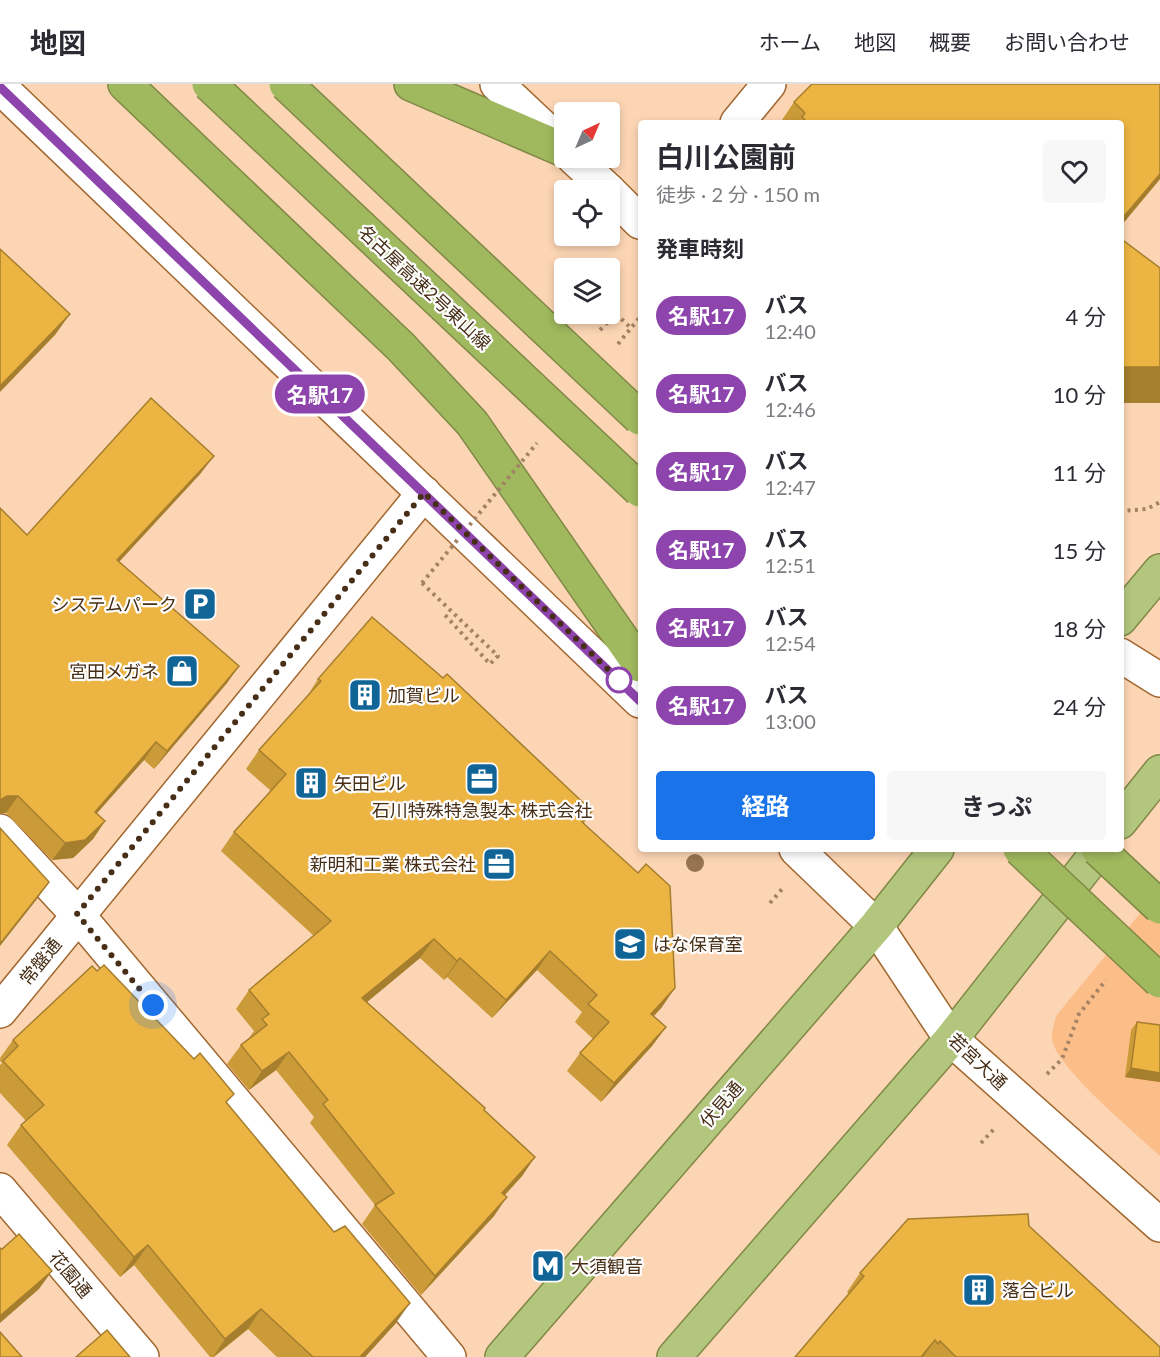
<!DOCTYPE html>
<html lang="ja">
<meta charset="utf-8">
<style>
:root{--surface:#fff;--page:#f7f7f7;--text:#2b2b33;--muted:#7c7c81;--line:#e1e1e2;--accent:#1a73e8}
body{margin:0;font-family:Lato,"Noto Sans JP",sans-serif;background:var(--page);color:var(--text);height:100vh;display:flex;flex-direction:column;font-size:22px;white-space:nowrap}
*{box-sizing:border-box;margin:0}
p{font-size:20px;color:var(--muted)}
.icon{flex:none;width:33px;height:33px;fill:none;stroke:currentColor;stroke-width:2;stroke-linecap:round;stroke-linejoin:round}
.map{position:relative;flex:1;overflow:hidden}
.panel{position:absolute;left:638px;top:36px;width:486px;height:732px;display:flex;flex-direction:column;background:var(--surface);border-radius:6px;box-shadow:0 3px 9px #0003}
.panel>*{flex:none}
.badge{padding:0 12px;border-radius:20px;font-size:21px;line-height:39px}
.needle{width:39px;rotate:44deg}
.tools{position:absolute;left:554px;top:18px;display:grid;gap:12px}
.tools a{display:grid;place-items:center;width:66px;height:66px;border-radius:6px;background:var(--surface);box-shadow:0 3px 9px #0003;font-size:30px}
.you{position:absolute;width:30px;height:30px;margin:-15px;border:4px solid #fff;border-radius:50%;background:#1a73e8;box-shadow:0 0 0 9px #1a73e833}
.map>.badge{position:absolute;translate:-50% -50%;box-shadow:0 0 0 3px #fff}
h2{padding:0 18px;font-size:22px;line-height:54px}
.round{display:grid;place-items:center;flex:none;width:63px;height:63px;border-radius:6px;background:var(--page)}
.overview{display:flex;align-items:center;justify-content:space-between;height:102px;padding:0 18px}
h1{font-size:28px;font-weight:700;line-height:45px}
.cta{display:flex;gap:12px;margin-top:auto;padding:12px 18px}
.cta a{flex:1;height:69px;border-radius:6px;background:var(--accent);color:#fff;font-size:24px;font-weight:700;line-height:69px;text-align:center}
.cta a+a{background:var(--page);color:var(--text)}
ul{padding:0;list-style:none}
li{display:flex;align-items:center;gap:18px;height:78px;padding:0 18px}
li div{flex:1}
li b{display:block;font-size:22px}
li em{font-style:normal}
li .badge{min-width:66px;font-weight:700;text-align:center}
header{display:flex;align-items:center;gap:36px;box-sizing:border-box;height:84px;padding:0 30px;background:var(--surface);border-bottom:2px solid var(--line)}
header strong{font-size:28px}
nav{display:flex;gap:33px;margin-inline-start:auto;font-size:21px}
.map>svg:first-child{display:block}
.green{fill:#fcbe88}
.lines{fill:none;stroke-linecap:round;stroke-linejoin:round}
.minor-casing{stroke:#a2672f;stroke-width:36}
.tertiary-casing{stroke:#a2672f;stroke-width:36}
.trunk-casing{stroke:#818845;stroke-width:36}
.motorway-casing{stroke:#818845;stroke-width:36}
.path{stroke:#a38266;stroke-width:4;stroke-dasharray:3 4.5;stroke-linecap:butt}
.minor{stroke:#fff;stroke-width:33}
.tertiary{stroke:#fff;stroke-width:33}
.trunk{stroke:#b3c67e;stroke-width:33}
.motorway{stroke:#a0b85e;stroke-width:33}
.motorway-bridge-casing{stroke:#818845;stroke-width:36;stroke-linecap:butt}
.path-bridge{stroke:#a38266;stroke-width:4;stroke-dasharray:3 4.5;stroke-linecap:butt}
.motorway-bridge{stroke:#a0b85e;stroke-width:33}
.tree{fill:#977451}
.wall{fill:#cb9b39}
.shaded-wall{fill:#a57e2e}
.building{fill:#ecb442;stroke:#a57e2e;stroke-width:1.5}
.line-casing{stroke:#fff;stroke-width:14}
.line{stroke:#8e44ad;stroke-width:9}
.walk{stroke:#472e16;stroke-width:6;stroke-dasharray:0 10.8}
.stop-dot{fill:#fff;stroke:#8e44ad;stroke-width:3}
.labels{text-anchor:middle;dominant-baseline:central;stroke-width:4.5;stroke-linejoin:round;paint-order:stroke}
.street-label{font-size:18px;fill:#472e16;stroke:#fefefe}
.poi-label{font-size:18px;fill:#472e16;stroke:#fefefe;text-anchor:start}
</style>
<header>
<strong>地図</strong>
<nav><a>ホーム</a><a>地図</a><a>概要</a><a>お問い合わせ</a></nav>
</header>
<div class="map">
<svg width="1160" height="1273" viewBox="0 0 1160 1273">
<rect width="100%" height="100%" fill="#fcd5b4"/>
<path class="green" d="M1160,805v267c-24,-23 -104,-88 -108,-117 -1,-7 3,-17 4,-23z"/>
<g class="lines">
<defs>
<g id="minor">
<path d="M737,39l32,-39"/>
<path d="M0,747l77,83 372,443"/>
<path d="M0,927l424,-518"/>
<path d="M0,1106l142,167"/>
</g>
<g id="tertiary">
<path d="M497,0l67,63"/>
<path d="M0,3l640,614"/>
<path d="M574,74l34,32"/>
<path d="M609,107l31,31"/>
<path d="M1120,571l40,25"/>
<path d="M796,765l80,77 75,113 209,186"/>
</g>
<g id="trunk">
<path d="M1120,535l40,-48"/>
<path d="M1120,738l40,-50"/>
<path d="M502,1273l374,-431 61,-77"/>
<path d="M674,1273l277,-318 149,-190"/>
</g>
<g id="motorway">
<path d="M125,0l276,263 71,76 168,242"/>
<path d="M411,0l153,66"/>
</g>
</defs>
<use href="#minor" class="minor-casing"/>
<use href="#tertiary" class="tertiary-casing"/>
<use href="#trunk" class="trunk-casing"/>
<use href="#motorway" class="motorway-casing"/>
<g class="path">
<path d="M600,246l16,-16 15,14"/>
<path d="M1120,427l27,-2 13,-7"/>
<path d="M422,499l76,73 -8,8 -46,-50"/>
<path d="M770,819l13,-15"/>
<path d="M1047,990l15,-15 17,-45 27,-34"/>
<path d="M981,1059l13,-14"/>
</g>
<use href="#minor" class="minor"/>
<use href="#tertiary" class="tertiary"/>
<use href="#trunk" class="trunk"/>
<use href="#motorway" class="motorway"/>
<defs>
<g id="motorway-bridge">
<path d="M209,0l431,406"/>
<path d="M286,0l354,334"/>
<path d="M1020,765l140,132"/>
<path d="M1098,765l62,58"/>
</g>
</defs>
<use href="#motorway-bridge" class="motorway-bridge-casing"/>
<g class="path-bridge">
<path d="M618,260l22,-27"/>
<path d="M422,499l115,-140"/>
</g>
<use href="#motorway-bridge" class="motorway-bridge"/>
</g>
<circle class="tree" cx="695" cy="779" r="9"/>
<g class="wall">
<path d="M812,0h348v95l-40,48v-104h-340l14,-21z"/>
<path d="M201,389l-82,89 120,104 -12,17 -73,86 -10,-9 -47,53 8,8 -12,18 -20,19 -21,2 -46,-47h-6v-305l27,27z"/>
<path d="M318,595l274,132 -8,12 78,184 -8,9 12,11 -14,19 -51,56 -34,-31 13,-18 13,-14 -18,-17 7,-10 -45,-42 -45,48 -45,-41 -3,3 -24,-22 -53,44 118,106 -1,2 51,47 -13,19 -17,19 -11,21 -73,79 -59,-71 13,-19 -65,-82 4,-6 -38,-47 -27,20 -22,-26 14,-19 8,-7 5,-7 -18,-22 13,-19 65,-54 -93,-85 13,-19 37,-41 -25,-22 13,-19 47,-52z"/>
<path d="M1137,938l23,3v57l-35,-5 6,-47z"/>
<path d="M13,956l215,64 168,219 -31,34h-88l-29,-28 -34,28h-4l-76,-92 -14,12 -113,-132 14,-20 5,-4 -26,-28v-28l2,-2 -2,-2v-3z"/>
<path d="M1029,1142l131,131h-365l54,-63 -2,-2 13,-19z"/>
</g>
<g class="shaded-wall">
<path d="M1160,90v5l-40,48v-6z"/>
<path d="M70,230l-15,21 -55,57v-6z"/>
<rect x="1120" y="283" width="40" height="36"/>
<path d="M214,372l-13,17 -96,104 12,-17z"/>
<path d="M239,582l-12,17 -73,86 13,-18z"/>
<path d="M156,658l-12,18 -61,69 12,-17z"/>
<path d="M7,712h11l-12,17h-6v-13z"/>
<path d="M105,737l-12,18 -20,19 -21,2 13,-17z"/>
<path d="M49,798l-12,17 -37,47v-2z"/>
<path d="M434,855l-14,19 -71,59 13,-19z"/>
<path d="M550,867l-13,19 -45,48 14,-18z"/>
<path d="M460,874l-13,19 -3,3 13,-19z"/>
<path d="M675,904l-13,19 -24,26 13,-19z"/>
<path d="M666,943l-14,19 -51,56 13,-19z"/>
<path d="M289,968l-13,18 -27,20 13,-19z"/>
<path d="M1131,984l29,5v9l-35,-5z"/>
<path d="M535,1073l-13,19 -33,36 13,-19z"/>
<path d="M507,1113l-13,19 -73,79 14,-19z"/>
<path d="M148,1161l-14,20 -14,12 14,-20z"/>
<path d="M52,1187l-13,18 -39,34v-7z"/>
<path d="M410,1219l-14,20 -31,34h-5z"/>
<path d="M261,1225l-13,20 -35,28 12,-18z"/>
<path d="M935,1256l-12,17h-2z"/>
</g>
<g class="building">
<path d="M812,0h348v90l-40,47v-98h-312l-6,-6 3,-4 -11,-11z"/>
<path d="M1120,154l40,30v99h-40z"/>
<path d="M0,165l70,65 -70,72z"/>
<path d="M151,314l63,58 -97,104 122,106 -72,85 -11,-9 -61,70 10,9 -20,19 -20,3 -47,-47h-11l-7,4v-292l27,27z"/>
<path d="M372,533l71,61 4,-4 145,137 -10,11 56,51 8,-9 24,22 5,102 -24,26 15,13 -52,56 -34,-30 29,-31 -21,-18 9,-9 -47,-44 -44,49 -46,-42 -3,3 -23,-22 -72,59 123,110 -1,2 51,47 -33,36 5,4 -72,79 -60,-71 19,-12 -71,-89 5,-4 -39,-48 -27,19 -21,-26 26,-20 -5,-6 7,-5 -20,-24 82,-69 -97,-89 52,-58 -27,-24 62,-69 -3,-2z"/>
<path d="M0,744l49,54 -49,62z"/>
<path d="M104,881l90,94 6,-6 34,41 -8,8 108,130 11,-6 65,77 -50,54h-47l-52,-48 -36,30 -77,-94 -14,12 -113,-132 23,-20 -41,-44 15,-15 -5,-6 79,-74 5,5z"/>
<path d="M1137,938l23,3v48l-29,-5z"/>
<path d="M1028,1130l1,12 131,121v10h-204l-16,-16 -2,3 -3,-4 -14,17h-126l69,-81 -4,-3 48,-54z"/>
<path d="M19,1150l33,37 -52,45v-68l2,1z"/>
<path d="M107,1246l23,27h-54z"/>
<path d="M0,1248l22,25h-22z"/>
</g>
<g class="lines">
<defs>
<path id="line" d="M0,3l640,614"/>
</defs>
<use href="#line" class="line-casing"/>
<use href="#line" class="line"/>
<path class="walk" d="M153,921l-76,-91 347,-421 195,187"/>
</g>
<defs>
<symbol id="parking-square" viewBox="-11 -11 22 22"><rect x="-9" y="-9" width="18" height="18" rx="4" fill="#116596" stroke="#fefefe"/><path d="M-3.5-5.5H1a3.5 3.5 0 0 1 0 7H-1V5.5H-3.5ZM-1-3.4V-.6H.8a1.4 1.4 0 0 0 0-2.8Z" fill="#fff"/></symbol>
<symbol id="shop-square" viewBox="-11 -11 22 22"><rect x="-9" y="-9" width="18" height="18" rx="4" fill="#116596" stroke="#fefefe"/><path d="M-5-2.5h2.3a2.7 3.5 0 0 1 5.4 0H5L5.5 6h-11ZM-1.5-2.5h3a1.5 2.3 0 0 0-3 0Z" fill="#fff"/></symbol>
<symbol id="building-square" viewBox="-11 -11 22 22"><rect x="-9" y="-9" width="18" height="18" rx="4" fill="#116596" stroke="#fefefe"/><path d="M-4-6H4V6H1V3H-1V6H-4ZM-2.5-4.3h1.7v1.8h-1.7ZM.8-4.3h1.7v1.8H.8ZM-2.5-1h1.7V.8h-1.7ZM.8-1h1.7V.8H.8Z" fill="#fff"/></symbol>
<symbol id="office-square" viewBox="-11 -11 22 22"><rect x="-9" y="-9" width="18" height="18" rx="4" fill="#116596" stroke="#fefefe"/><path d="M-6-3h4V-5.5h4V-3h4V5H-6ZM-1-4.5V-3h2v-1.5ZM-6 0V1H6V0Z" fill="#fff"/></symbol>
<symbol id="school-square" viewBox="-11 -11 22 22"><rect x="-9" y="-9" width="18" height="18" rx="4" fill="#116596" stroke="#fefefe"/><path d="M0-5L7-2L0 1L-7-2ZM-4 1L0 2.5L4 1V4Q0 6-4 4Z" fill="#fff"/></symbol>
<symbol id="metro-square" viewBox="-11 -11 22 22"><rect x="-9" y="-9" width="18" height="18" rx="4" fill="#116596" stroke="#fefefe"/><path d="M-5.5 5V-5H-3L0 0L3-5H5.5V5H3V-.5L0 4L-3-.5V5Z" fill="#fff"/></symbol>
</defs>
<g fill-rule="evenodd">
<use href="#parking-square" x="181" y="501" width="38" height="38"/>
<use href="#shop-square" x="163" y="568" width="38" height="38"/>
<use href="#building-square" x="346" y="592" width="38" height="38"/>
<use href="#office-square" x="463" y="676" width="38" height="38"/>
<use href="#building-square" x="292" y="680" width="38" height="38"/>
<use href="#office-square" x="480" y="761" width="38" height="38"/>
<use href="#school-square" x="611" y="841" width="38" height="38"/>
<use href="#metro-square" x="529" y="1163" width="38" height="38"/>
<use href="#building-square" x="960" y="1187" width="38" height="38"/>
</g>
<circle class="stop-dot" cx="619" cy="596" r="12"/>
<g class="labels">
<g class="street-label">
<text transform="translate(425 203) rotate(43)">名古屋高速2号東山線</text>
<text transform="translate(40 877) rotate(-51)">常盤通</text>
<text transform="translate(978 977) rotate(43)">若宮大通</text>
<text transform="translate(721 1020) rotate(-49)">伏見通</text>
<text transform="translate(71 1190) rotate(50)">花園通</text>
</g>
<g class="poi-label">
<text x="177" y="520" text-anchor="end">システムパーク</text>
<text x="159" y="587" text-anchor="end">宮田メガネ</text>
<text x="388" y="611">加賀ビル</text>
<text x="334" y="699">矢田ビル</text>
<text x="482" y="726" text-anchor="middle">石川特殊特急製本 株式会社</text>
<text x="476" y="780" text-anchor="end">新明和工業 株式会社</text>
<text x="653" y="860">はな保育室</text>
<text x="571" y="1182">大須観音</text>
<text x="1002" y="1206">落合ビル</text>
</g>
</g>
</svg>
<div class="tools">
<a><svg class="needle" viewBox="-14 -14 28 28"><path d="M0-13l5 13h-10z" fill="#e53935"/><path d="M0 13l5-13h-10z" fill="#7c7c81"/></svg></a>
<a><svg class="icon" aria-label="locate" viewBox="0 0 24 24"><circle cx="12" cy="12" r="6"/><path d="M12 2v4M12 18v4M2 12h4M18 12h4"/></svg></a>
<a><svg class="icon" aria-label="layers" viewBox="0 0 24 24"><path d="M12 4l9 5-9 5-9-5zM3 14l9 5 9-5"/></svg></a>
</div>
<div class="you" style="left:153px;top:921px"></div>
<b class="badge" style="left:320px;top:310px;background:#8e44ad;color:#fff">名駅17</b>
<section class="panel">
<div class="overview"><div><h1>白川公園前</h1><p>徒歩 · 2 分 · 150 m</p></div><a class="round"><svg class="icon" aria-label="heart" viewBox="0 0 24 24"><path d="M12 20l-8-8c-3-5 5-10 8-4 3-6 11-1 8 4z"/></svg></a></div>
<h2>発車時刻</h2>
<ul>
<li><span class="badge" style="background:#8e44ad;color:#fff">名駅17</span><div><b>バス</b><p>12:40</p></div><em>4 分</em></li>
<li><span class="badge" style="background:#8e44ad;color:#fff">名駅17</span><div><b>バス</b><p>12:46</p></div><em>10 分</em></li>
<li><span class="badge" style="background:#8e44ad;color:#fff">名駅17</span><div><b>バス</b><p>12:47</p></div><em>11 分</em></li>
<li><span class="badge" style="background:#8e44ad;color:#fff">名駅17</span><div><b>バス</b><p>12:51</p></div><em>15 分</em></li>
<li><span class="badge" style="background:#8e44ad;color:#fff">名駅17</span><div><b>バス</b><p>12:54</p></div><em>18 分</em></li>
<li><span class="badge" style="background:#8e44ad;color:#fff">名駅17</span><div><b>バス</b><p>13:00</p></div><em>24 分</em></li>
</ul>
<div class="cta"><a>経路</a><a>きっぷ</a></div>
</section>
</div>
